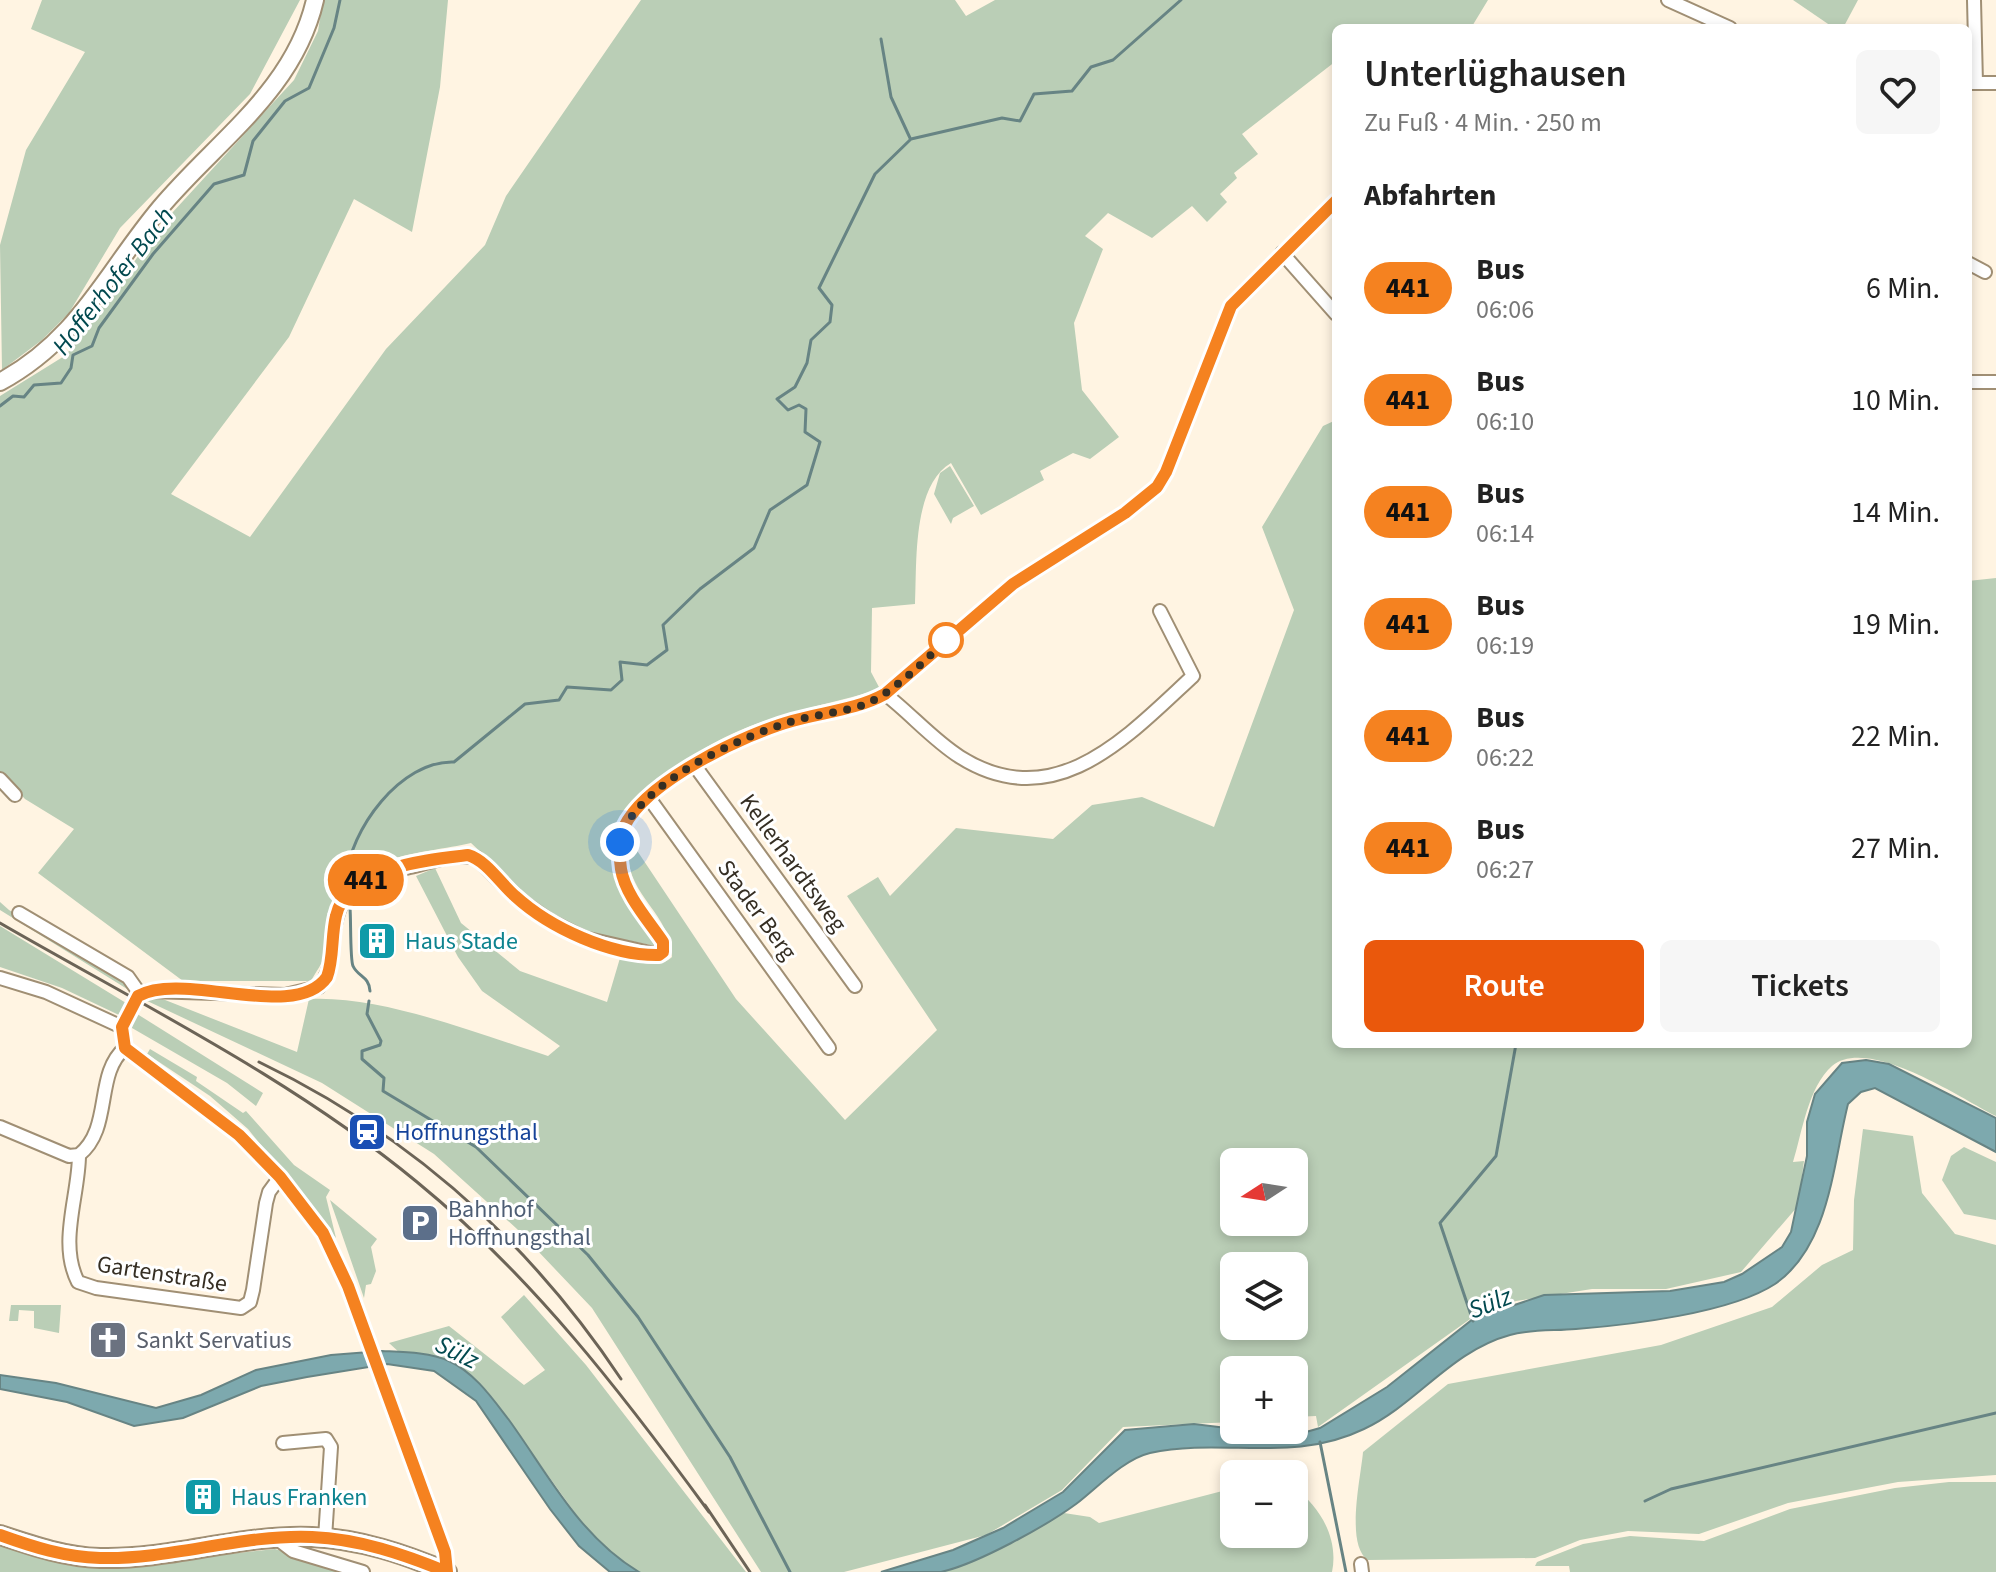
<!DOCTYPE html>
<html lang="de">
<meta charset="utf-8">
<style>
:root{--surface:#fff;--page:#f6f6f6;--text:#222;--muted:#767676;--accent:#ea580c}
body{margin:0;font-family:"Source Sans 3",sans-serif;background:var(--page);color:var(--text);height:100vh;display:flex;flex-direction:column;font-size:30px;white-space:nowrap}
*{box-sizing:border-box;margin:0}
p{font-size:26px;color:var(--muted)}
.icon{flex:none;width:44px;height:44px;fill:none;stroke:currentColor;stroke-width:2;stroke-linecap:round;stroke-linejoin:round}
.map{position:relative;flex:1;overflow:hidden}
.side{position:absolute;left:1332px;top:24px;width:640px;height:1024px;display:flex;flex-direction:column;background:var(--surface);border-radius:12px;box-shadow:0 4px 12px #0003}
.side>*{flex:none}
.badge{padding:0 16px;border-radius:26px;font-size:28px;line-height:52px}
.needle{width:52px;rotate:258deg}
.fabs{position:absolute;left:1220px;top:1148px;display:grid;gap:16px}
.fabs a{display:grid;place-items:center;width:88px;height:88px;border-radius:12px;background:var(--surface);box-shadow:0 4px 12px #0003;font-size:40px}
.you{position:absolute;width:40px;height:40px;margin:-20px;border:6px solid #fff;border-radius:50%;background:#1a73e8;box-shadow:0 0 0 12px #1a73e833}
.map>.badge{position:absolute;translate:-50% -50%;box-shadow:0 0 0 4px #fff}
h2{padding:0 32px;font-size:30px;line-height:72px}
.round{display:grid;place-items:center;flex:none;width:84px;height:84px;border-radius:12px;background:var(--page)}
.head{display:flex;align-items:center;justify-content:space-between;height:136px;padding:0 32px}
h1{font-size:38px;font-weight:600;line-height:60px}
.primary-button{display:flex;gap:16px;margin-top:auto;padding:16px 32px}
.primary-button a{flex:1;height:92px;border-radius:12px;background:var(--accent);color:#fff;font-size:32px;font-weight:600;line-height:92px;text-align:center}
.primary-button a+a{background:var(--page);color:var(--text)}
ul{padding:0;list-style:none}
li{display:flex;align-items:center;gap:24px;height:112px;padding:0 32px}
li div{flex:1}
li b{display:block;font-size:30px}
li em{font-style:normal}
li .badge{min-width:88px;font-weight:700;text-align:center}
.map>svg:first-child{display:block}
.green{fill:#baceb6;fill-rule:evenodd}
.water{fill:#7da9ae;stroke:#678484;stroke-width:2}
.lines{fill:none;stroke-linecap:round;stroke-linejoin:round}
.stream{stroke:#678484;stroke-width:3}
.minor-casing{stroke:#a08f74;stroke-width:16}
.tertiary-casing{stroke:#a08f74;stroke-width:20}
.secondary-casing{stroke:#a08f74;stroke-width:22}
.minor{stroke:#fff;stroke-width:12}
.tertiary{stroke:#fff;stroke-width:16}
.secondary{stroke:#fff;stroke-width:18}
.rail{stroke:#6c6457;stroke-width:3}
.line-casing{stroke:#fff;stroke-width:18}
.line{stroke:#f58220;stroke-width:12}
.walk{stroke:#352e23;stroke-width:8;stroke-dasharray:0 14.4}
.stop-dot{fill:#fff;stroke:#f58220;stroke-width:4}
.labels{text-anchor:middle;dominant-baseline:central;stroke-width:6;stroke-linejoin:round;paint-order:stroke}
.street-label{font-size:24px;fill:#352e23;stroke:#fff}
.culture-label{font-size:24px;fill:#0d838f;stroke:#fff;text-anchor:start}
.transit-label{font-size:24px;fill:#164399;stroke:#fff;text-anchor:start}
.service-label{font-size:24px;fill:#4e5e75;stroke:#fff;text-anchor:start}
.worship-label{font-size:24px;fill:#5b616d;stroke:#fff;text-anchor:start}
.water-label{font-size:26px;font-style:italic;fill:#02494f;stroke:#fff}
</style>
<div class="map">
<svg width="1996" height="1572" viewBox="0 0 1996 1572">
<rect width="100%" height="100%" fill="#fff4e2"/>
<g class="green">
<path d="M42,0h258l-50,94 -130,134 -51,85 -27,27 -40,30 -2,-125 26,-95 59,-98 -54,-23z"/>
<path d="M323,0h125l-8,87 -28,145 -58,-33 -65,138 -118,157 79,43 136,-188 99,-104 21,-49 135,-196h314l11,16 29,-16h493l-17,28h-135v33l-94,73 16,20 -24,19 3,5 -17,16 7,8 -20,20 -15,-16 -40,32 -44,-25 -23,23 18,13 -29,74 8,67 37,47 -29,22 -17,-6 -33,18 4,9 -63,35 -30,-52c-39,23 -34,101 -36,141l-43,4 -1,64 9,17c-54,17 -118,26 -168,55 -16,9 -30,22 -45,33 -30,22 -58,47 -54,88 2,27 29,58 42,81l-63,-13 -45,-19 -76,-71c-48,11 -126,12 -141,68 -4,14 -2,29 -5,43 -2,9 -10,19 -14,27h-128l-145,-108 36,-44 -49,-30 -25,-27v-376l66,-41 95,-130 133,-145 24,-49z"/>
<path d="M1793,0h65l-15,28h-9z"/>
<path d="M1336,420v624h632v-463l28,-3v538c-34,-17 -128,-81 -164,-50 -24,21 -30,67 -39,96l11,-1 -6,45 -57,66 -75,17h-74l-76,12 -43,16 -155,110 -2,-11 -22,1v-47h-60v52l-111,5 -61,63 -76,45 -142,37h-83l-169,-264 -75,-79 -83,-75 -112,-71 -179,-84 12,-3 142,56 12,-53c73,-4 169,35 239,57l12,-10 -78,-55 -24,-34 -42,-81 19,-8 26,55 59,48 87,31 13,-44c18,3 38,12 52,-1 -1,-47 -54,-65 -42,-117l106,159 109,121 92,-90 -90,-134 31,-19 12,19 66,-68 97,11 39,-34 50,-8 72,30 80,-217 -32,-83 61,-101zM1234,1162h60v60h-60zM1234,1266h60v60h-60z"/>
<path d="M950,466l24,40 -21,12 -2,6 -17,-30 6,-21z"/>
<path d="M0,902l9,8 127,79 -4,3 -132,-82z"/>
<path d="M0,926l126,77 2,5 -9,7 -57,-27 -62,-21z"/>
<path d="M134,1012l129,81 -7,13 -29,-23 -95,-55z"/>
<path d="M150,1049l47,28 -1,4 47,32 3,-2 48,54 36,25 -4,7 10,41 -88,-109 -38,-33 -63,-42z"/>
<path d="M1863,1129l50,7 9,57 33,41 41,11v230l-98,7 -110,21 -89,31 -71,-3 -48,9 -45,18 -167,2c-23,-15 -7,-83 -5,-108l85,-68 213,-39 111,-38 50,-42 31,-15 1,-50z"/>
<path d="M1964,1147l32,15v58l-32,-6 -22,-34 9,-24z"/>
<path d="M330,1200l47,39 -6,8 5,24 -5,13 -5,1 -2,13z"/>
<path d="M524,1295l62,70 160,207h-107l-17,-10 -31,-27 -104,-144 -61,-37 -26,-1 -11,-10 60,-17 75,59 21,-15 -44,-53z"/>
<path d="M11,1305h50l-2,28 -25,-5v-17l-15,-1 -1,11h-9z"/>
<path d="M1949,1482h47v90h-426l-1,-6h-34l2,-4 46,-18 47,-8 74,5 86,-32 105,-21z"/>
<path d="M1234,1488v46h60v-46c26,18 45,51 38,84h-391l46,-19 77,-40 26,4 9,6z"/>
<path d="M0,1545l72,21 31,2 172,-19 77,23h-352z"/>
</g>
<g class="water">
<path d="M1866,1060l23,4 107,54v34l-121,-64 -14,4 -13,12c-15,59 -18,142 -73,180 -44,29 -146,41 -199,45 -22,2 -44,0 -66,6 -59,16 -93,69 -146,94 -72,35 -141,8 -214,24 -26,6 -53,35 -74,51 -30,22 -99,60 -135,68 -18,0 -41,0 -60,0l72,-22 50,-22 60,-36 62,-62 69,-6 98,12 28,-8 67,-41 86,-68 71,-24 126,-4 54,-9 18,-8 40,-27 9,-15 16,-76v-34l8,-28 27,-31z"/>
<path d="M382,1351c22,1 47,1 67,10 26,12 43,37 60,59 39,54 71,117 130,152h-29l-31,-26 -29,-37 -74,-108 -42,-30 -47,-7 -80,13 -46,9 -78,32 -49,8 -67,-24 -67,-13v-14l56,8 100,25 45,-13 55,-25 75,-15z"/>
</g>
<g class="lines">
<g class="stream">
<path d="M881,39l10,58 19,41"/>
<path d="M0,406l13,-10 11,1 10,-12 27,-2 10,-15 2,-13 19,-9 7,-18 54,-74 61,-70 30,-9 9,-34 32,-40 24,-13 25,-60 6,-28"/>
<path d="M346,880c3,-50 55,-120 108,-118l71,-58 34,-4 8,-13 44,3 11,-10 -2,-18 27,3 20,-15 -4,-25 37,-36 54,-41 16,-38 37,-25 13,-43 -15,-10 1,-23 -7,-4 -11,5 -11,-11 18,-12 12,-24 4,-23 19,-18 2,-17 -13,-17 56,-114 36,-35 91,-21 18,3 14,-27 38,-3 19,-24 22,-7 68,-60"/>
<path d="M350,908c1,11 0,52 3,58 5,11 16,10 17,25"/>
<path d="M369,1001l-2,13 14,27 -1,4 -18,6v8l22,19 -1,13 93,56 112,108 50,62 92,140 60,115"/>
<path d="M1473,1321l-33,-98 56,-67 20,-112"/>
<path d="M1320,1442l26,130"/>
<path d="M1645,1501l26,-12 325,-76"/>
</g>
<defs>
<g id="minor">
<path d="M1668,0l62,28"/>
<path d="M1974,0l2,83"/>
<path d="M1971,83h25"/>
<path d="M1282,253l54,61"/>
<path d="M1968,263l17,9"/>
<path d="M1968,382h28"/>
<path d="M885,694c25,19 48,46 75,63 95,60 168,-21 233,-81l-33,-65"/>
<path d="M695,766l160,220"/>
<path d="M0,779l15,16"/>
<path d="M649,798l180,250"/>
<path d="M19,913l109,64 12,17"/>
<path d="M0,978l46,14 76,35"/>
<path d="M122,1027l16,-31 11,-5 136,4 34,-8c10,-12 12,-25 13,-41 5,-58 24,-66 78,-79 21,-5 46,-15 67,-9l37,38 38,26 32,16 75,17 4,-3v-10c-14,-21 -37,-47 -42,-73 -2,-13 -2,-31 3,-42 22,-46 121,-93 168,-106 31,-9 64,-11 93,-27l128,-110 112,-71 32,-26 9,-15 65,-166 105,-105"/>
<path d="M122,1027l3,21 114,87 41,42 43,56 25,53 97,266 2,20"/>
<path d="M0,1127l69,29 10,-1c34,-27 15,-81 46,-107"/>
<path d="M79,1155c0,40 -21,88 -1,127l18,6 145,20 9,-6 3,-12 13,-87 3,-11 11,-15"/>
<path d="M283,1443l43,-4 5,8 -6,91"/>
<path d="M276,1538l17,13 70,21"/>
<path d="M1361,1564l1,8"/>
</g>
<path id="tertiary" d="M0,382c79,-43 105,-108 160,-174 56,-67 134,-117 155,-208"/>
<path id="secondary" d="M0,1535c33,11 65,22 100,23 71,2 141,-24 212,-21 48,2 92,17 135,35"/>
</defs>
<use href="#minor" class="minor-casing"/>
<use href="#tertiary" class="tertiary-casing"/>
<use href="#secondary" class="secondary-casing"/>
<use href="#minor" class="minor"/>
<use href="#tertiary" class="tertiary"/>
<use href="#secondary" class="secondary"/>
<g class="rail">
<path d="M0,923c140,81 291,155 417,259 115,94 205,211 292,330"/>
<path d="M259,1062c150,72 270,179 362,317"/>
<path d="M705,1505l45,67"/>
</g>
</g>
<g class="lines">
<defs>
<path id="line" d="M0,1535c33,12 65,22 100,23 71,2 141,-24 212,-21 47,2 91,17 135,35l-2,-20 -97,-266 -25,-53 -43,-56 -41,-42 -114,-87 -3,-21 16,-31c45,-26 157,27 189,-19 7,-19 4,-41 9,-61 11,-49 90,-56 132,-61 19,6 32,28 47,41 35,32 96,60 144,59l4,-3v-10c-14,-21 -38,-47 -42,-73 -2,-13 -2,-31 3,-42 22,-46 121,-93 168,-106 31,-9 64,-11 93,-27l128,-110 112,-71 32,-26 9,-15 65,-166 105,-105"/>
</defs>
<use href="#line" class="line-casing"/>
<use href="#line" class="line"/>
<path class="walk" d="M620,842c11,-56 120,-105 170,-120 25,-8 54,-9 78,-19 27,-12 62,-47 78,-63"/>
</g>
<defs>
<symbol id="building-square" viewBox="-11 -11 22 22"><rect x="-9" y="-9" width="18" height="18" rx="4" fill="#0f9aa8" stroke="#fff"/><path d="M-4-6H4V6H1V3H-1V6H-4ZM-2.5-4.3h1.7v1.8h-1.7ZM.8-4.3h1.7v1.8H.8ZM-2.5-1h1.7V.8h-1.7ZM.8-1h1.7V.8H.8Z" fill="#fff"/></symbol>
<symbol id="station-square" viewBox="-11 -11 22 22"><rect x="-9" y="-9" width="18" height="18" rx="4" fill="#1a4fb4" stroke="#fff"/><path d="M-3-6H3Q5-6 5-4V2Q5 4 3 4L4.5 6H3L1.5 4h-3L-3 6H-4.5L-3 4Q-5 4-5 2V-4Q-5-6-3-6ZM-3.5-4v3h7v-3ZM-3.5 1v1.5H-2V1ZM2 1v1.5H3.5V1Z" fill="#fff"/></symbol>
<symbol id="parking-square" viewBox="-11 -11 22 22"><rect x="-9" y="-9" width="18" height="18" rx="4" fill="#5c6f8a" stroke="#fff"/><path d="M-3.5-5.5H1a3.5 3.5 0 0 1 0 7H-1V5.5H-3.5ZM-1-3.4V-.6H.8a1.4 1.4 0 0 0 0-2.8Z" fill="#fff"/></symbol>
<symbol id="church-square" viewBox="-11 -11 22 22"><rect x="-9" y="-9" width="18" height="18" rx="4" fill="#6b7280" stroke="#fff"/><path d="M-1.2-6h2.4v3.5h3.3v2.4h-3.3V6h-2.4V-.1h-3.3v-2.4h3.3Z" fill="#fff"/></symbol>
</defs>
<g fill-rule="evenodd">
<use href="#building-square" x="355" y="919" width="44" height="44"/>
<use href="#station-square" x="345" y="1110" width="44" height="44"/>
<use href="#parking-square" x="398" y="1201" width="44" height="44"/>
<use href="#church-square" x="86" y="1318" width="44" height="44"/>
<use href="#building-square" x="181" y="1475" width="44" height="44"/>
</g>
<circle class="stop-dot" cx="946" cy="640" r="16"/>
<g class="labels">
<g class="street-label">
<text transform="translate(793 863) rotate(54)">Kellerhardtsweg</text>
<text transform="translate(757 910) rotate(54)">Stader Berg</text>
<text transform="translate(162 1274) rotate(9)">Gartenstraße</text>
</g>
<g class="culture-label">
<text x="405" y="941">Haus Stade</text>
<text x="231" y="1497">Haus Franken</text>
</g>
<g class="transit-label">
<text x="395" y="1132">Hoffnungsthal</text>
</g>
<g class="service-label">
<text x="448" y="1209">Bahnhof<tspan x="448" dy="28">Hoffnungsthal</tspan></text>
</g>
<g class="worship-label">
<text x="136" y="1340">Sankt Servatius</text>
</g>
<g class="water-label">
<text transform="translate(113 281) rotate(-52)">Hofferhofer Bach</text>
<text transform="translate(1490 1303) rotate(-22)">Sülz</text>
<text transform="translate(457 1352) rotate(26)">Sülz</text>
</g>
</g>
</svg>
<div class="fabs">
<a><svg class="needle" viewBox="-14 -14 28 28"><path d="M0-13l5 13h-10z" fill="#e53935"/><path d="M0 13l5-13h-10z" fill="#767676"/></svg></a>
<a><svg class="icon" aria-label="layers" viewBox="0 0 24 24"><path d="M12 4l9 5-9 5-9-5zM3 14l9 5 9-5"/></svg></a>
<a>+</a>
<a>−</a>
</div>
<div class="you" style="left:620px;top:842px"></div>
<b class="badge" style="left:366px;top:880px;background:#f58220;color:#111">441</b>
<section class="side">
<div class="head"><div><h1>Unterlüghausen</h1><p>Zu Fuß · 4 Min. · 250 m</p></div><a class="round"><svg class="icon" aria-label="heart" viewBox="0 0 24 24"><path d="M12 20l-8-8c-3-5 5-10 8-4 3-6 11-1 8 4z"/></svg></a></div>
<h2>Abfahrten</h2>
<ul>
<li><span class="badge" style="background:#f58220;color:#111">441</span><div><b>Bus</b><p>06:06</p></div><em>6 Min.</em></li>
<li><span class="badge" style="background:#f58220;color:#111">441</span><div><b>Bus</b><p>06:10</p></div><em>10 Min.</em></li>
<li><span class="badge" style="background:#f58220;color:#111">441</span><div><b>Bus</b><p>06:14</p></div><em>14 Min.</em></li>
<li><span class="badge" style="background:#f58220;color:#111">441</span><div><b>Bus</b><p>06:19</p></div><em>19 Min.</em></li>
<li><span class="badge" style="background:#f58220;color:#111">441</span><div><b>Bus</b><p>06:22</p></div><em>22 Min.</em></li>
<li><span class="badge" style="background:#f58220;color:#111">441</span><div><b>Bus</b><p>06:27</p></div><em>27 Min.</em></li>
</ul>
<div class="primary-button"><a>Route</a><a>Tickets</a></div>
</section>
</div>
